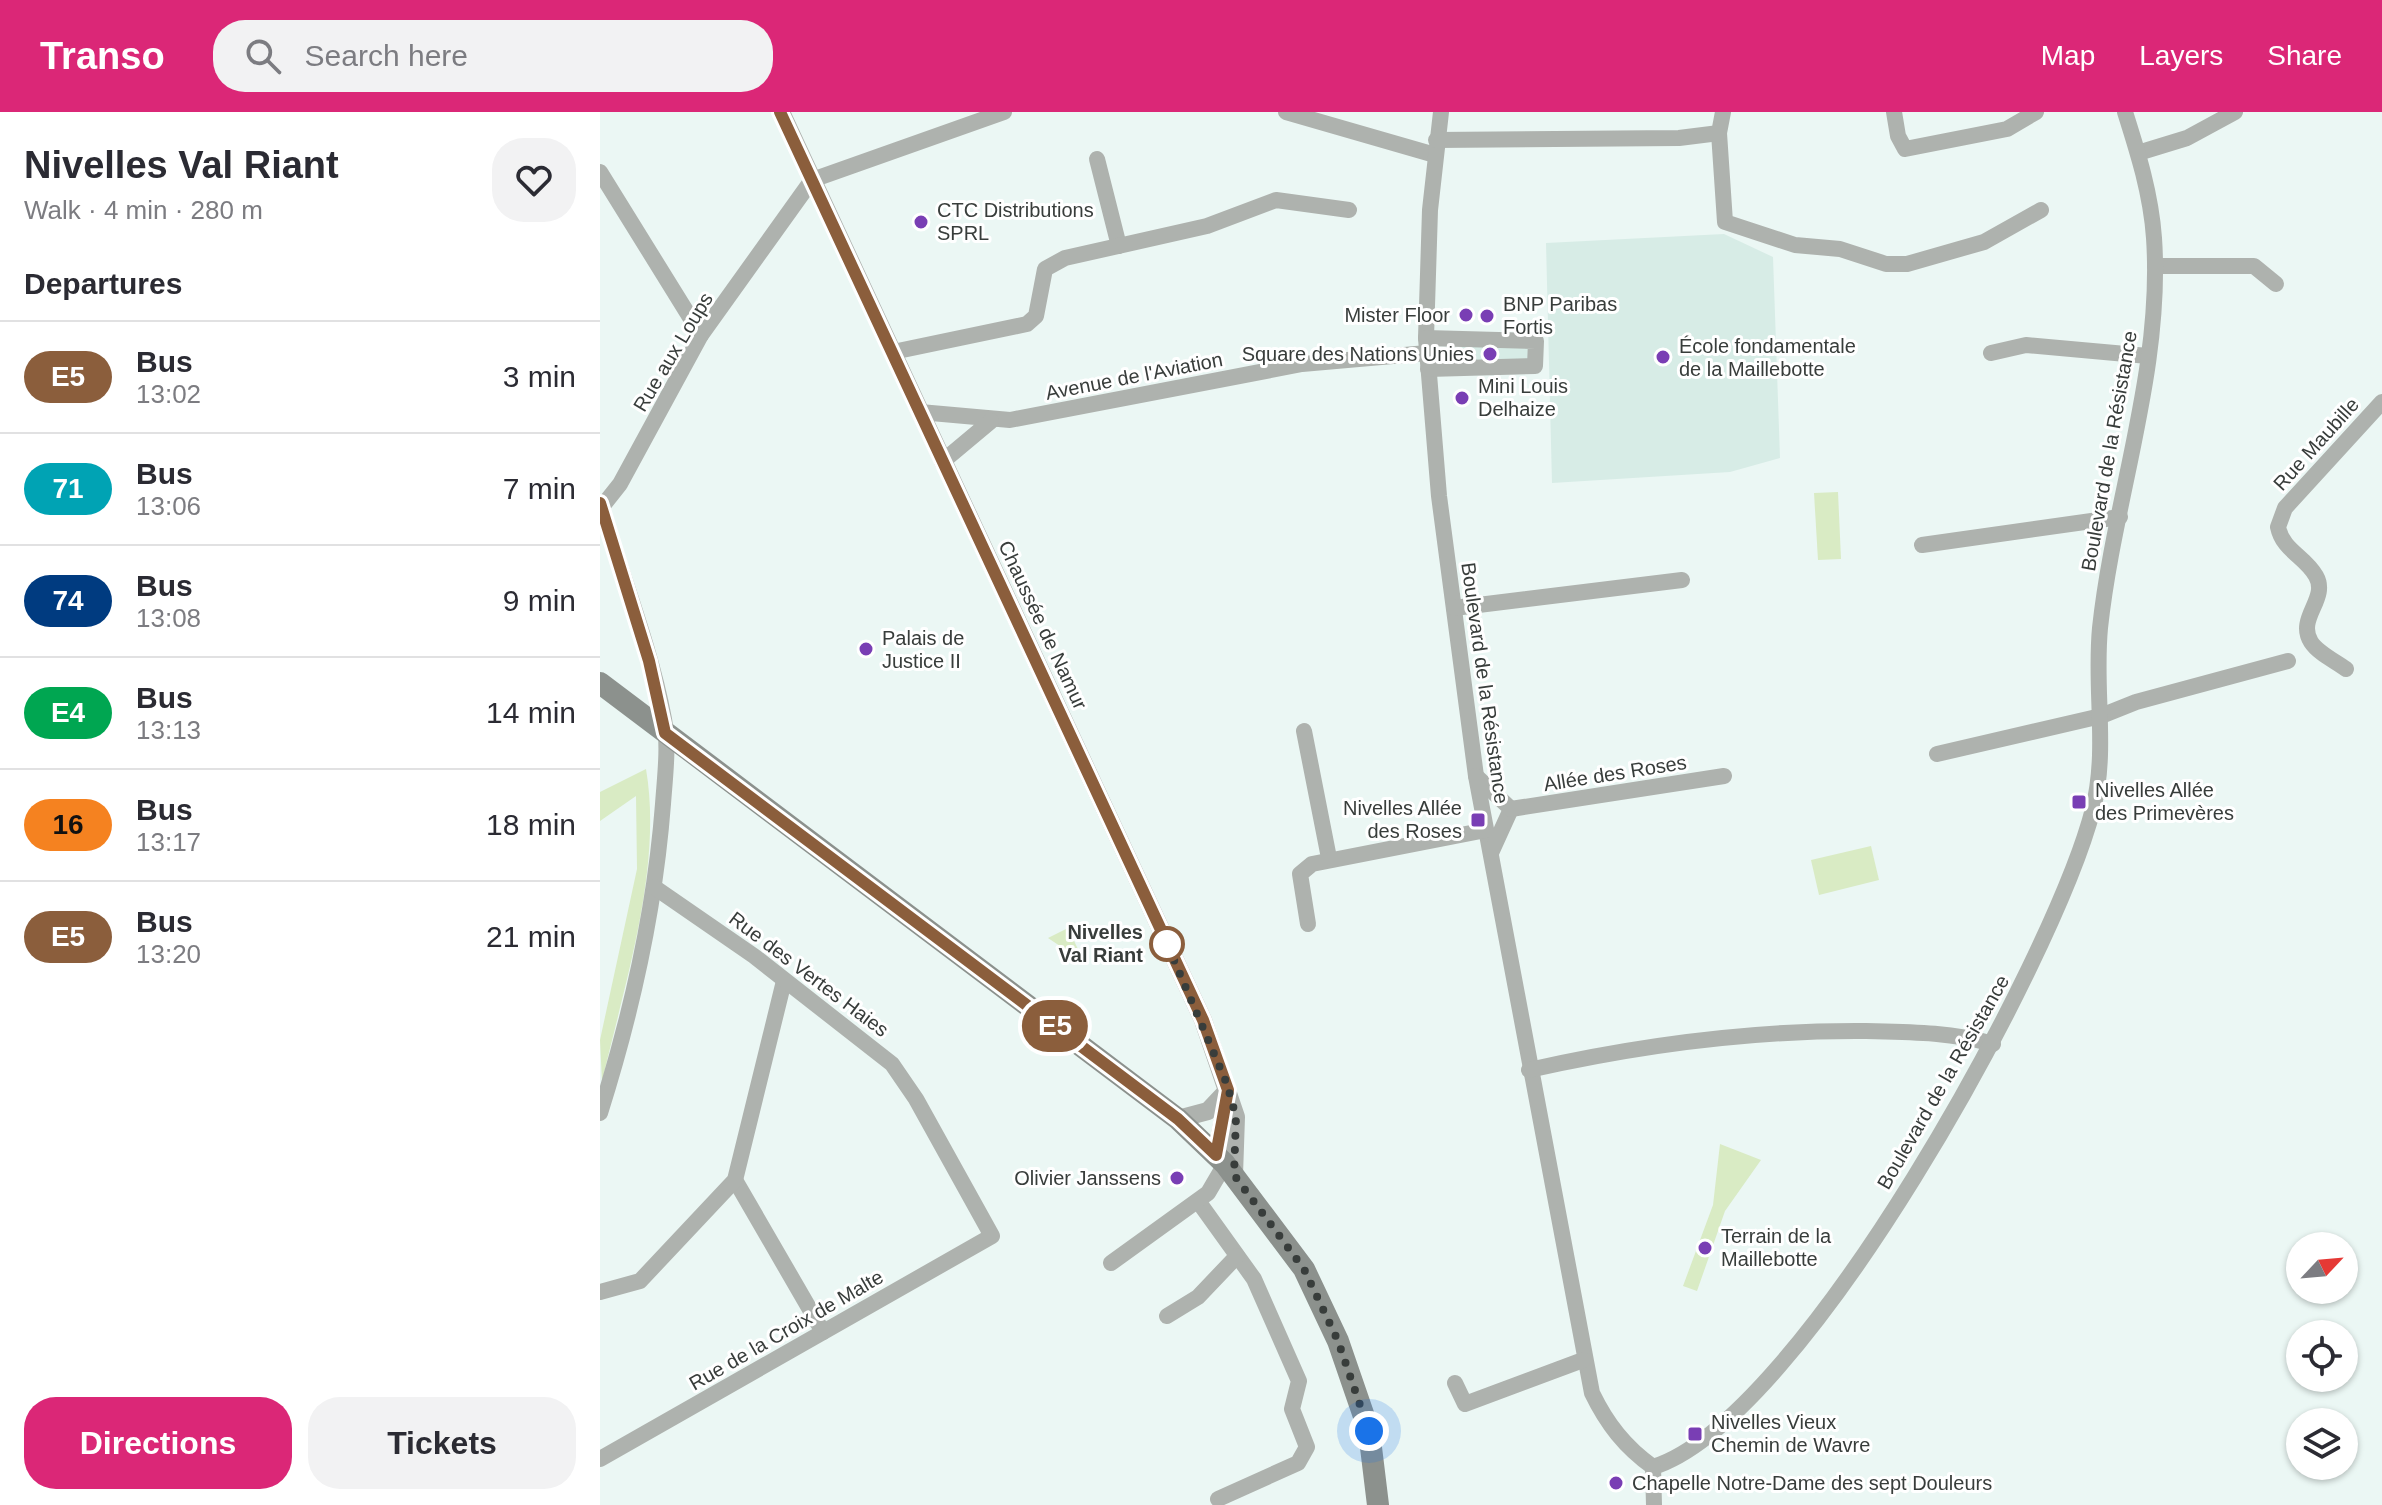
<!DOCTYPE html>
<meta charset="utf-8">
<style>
:root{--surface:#fff;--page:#f2f2f3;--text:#2b2b33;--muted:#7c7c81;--line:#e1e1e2;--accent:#db2777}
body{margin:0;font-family:Arial,sans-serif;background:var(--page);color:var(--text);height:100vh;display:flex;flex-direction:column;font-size:30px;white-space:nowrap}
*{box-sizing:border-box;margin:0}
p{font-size:26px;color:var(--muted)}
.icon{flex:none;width:44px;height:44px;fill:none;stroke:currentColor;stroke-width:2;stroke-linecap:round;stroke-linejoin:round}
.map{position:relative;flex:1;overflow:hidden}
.side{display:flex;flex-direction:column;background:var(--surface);width:600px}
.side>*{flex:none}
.badge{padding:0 16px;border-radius:26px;font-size:28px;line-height:52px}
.needle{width:52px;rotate:64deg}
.controls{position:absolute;left:1686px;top:1120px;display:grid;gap:16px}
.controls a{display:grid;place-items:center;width:72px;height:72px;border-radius:50%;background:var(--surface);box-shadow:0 2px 6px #0004;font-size:40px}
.you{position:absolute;width:40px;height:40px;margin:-20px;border:6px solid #fff;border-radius:50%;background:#1a73e8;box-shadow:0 0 0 12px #1a73e833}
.map>.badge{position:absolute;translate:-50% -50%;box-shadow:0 0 0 4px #fff}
h2{padding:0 24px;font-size:30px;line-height:72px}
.round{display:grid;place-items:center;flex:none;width:84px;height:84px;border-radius:32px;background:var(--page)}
.head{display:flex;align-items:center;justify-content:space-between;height:136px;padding:0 24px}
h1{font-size:38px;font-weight:800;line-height:60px}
.button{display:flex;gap:16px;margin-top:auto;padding:16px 24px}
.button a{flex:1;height:92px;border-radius:32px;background:var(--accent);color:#fff;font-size:32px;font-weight:800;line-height:92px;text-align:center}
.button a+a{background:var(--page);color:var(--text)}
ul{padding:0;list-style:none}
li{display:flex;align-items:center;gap:24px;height:112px;padding:0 24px;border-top:2px solid var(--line)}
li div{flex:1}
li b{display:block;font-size:30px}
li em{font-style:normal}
li .badge{min-width:88px;font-weight:700;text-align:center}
header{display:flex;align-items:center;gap:48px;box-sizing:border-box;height:112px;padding:0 40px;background:var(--accent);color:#fff}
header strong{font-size:38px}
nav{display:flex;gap:44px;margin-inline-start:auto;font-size:28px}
.search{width:560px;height:72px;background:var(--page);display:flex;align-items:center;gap:20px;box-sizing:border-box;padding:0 28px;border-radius:32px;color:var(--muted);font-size:30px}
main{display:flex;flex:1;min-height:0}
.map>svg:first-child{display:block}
.built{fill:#d7ece6}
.green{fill:#d9ebc4}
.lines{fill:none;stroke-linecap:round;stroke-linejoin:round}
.minor{stroke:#aeb2ae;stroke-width:16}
.tertiary{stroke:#aeb2ae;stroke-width:18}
.secondary{stroke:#8c918d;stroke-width:22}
.line-casing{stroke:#fff;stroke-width:18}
.line{stroke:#8b5e3c;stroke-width:12}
.walk{stroke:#383d3b;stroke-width:8;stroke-dasharray:0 14.4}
.poi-dot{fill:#793eb4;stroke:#fff;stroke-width:3}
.stop-dot{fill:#fff;stroke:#8b5e3c;stroke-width:4}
.labels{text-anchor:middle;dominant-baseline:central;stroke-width:6;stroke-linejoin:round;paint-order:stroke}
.poi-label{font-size:20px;fill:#383d3b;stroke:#fff;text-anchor:start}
.street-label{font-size:20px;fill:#383d3b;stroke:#fff}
.stop-label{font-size:20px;font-weight:bold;fill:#383d3b;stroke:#fff;text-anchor:end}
</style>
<header>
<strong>Transo</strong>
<div class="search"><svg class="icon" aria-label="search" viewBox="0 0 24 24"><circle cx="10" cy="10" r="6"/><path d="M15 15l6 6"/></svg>Search here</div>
<nav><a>Map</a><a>Layers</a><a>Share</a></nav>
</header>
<main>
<section class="side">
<div class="head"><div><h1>Nivelles Val Riant</h1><p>Walk · 4 min · 280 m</p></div><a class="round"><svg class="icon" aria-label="heart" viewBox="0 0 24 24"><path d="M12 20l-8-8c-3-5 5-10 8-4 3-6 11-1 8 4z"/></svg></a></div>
<h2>Departures</h2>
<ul>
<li><span class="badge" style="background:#8b5e3c;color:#fff">E5</span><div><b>Bus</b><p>13:02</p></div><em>3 min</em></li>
<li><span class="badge" style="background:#00a3b4;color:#fff">71</span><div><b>Bus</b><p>13:06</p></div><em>7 min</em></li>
<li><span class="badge" style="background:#003b80;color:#fff">74</span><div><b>Bus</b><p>13:08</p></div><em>9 min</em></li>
<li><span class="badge" style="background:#00a651;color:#fff">E4</span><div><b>Bus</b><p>13:13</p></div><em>14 min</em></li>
<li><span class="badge" style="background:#f58220;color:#111">16</span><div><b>Bus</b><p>13:17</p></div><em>18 min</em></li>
<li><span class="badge" style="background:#8b5e3c;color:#fff">E5</span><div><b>Bus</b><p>13:20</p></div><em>21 min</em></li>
</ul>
<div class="button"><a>Directions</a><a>Tickets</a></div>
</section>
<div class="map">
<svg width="1782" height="1393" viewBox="0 0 1782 1393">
<rect width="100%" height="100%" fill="#ebf7f4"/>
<g class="built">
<path d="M1124,122l49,23 7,201 -50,14 -178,11 -6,-240z"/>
<rect x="852" y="235" width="76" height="13"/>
</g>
<g class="green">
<path d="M1238,380l3,67 -23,1 -4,-67z"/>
<path d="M46,657c17,99 -22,216 -44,313l-2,-42 37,-171 -1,-73 -36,25v-29z"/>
<path d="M1271,734l8,34 -60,15 -8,-35z"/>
<path d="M468,816l16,34 -36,-24z"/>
<path d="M1120,1032l41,16 -36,51 -28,80 -14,-5 30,-81z"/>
</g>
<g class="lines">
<g class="minor">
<path d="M686,0l149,43"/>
<path d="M841,0l-11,98 -4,128 13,158 37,280 116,617c15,31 33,54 61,74"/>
<path d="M1294,0l4,24 7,13 102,-20 29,-17"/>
<path d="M1119,21l6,89 70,23 45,4 46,15h21l77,-22 57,-32"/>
<path d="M836,28l243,-2 40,-5 4,-21"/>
<path d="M1538,41l49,-15 48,-26"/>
<path d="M497,47l22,87"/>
<path d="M0,60l101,163"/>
<path d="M1555,154h99l22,18"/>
<path d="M826,226l110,3 -1,25 -107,3"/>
<path d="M293,240l134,-28 9,-8 9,-47 20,-11 142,-32 69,-26 73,10"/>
<path d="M1391,241l35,-8 122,11"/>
<path d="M320,300l90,8 292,-56 125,-11"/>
<path d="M342,350l49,-41"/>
<path d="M0,391c21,71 50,142 64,216 5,27 1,57 -1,85 -8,105 -31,208 -63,309"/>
<path d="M1,396l19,-24 81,-149 111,-155 192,-68"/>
<path d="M1322,433l198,-28"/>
<path d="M854,496l228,-28"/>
<path d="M1746,557c-11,-8 -28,-16 -35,-27 -15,-24 18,-43 5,-66 -11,-20 -33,-25 -38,-49l7,-19 97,-106"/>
<path d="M704,619l25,127"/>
<path d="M1337,642l164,-38 35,-14 152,-41"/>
<path d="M876,664l35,33 -20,44"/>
<path d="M911,697l213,-33"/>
<path d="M708,812l-8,-50 12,-10 174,-34"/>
<path d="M929,958c111,-25 223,-40 337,-39 43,1 85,1 127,13"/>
<path d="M135,1068l88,152"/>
<path d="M598,1089l56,78 45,102 -7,28 15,38 -9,16 -80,36"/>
<path d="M511,1151l97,-70 17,-29"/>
<path d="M0,1180l40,-11 95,-101 49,-199"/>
<path d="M567,1204l31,-19 39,-41"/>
<path d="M855,1271l10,21 118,-44"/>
<path d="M0,1347l392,-223 -76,-137 -24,-35 -138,-108 -100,-69"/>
<path d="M1053,1355c149,-46 401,-507 440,-658 15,-60 1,-119 7,-181 14,-130 63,-258 54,-390 -3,-44 -16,-85 -29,-126"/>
<path d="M1053,1355l1,38"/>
</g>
<g class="tertiary">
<path d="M181,0l422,908 33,97 -2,58"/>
<path d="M578,1007l30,-8 18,-19"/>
<path d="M616,1043l12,-62"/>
</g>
<path class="secondary" d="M0,571l578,436 47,45 79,105 34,72 31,90 9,74"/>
</g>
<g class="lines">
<defs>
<path id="line" d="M0,391l49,158 16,72 513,386 38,36 12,-65 -25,-70 -423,-908"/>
</defs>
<use href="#line" class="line-casing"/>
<use href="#line" class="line"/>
<path class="walk" d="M567,832l-2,-5 62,145 9,33 -2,58 70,94 34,72 31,90"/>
</g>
<g class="poi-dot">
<circle cx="321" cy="110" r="8"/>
<circle cx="866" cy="203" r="8"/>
<circle cx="887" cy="204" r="8"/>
<circle cx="890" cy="242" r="8"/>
<circle cx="1063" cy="245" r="8"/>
<circle cx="862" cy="286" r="8"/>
<circle cx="266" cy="537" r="8"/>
<rect x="1471" y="682" width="16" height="16" rx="4"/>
<rect x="870" y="700" width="16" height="16" rx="4"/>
<circle cx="577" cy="1066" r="8"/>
<circle cx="1105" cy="1136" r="8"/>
<rect x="1087" y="1314" width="16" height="16" rx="4"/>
<circle cx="1016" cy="1371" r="8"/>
</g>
<circle class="stop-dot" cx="567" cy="832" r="16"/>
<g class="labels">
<g class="poi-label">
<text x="337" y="98">CTC Distributions<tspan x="337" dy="23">SPRL</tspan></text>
<text x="903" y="192">BNP Paribas<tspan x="903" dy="23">Fortis</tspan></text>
<text x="850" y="203" text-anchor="end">Mister Floor</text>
<text x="1079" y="234">École fondamentale<tspan x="1079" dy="23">de la Maillebotte</tspan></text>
<text x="874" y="242" text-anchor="end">Square des Nations Unies</text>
<text x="878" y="274">Mini Louis<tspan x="878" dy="23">Delhaize</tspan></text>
<text x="282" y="526">Palais de<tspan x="282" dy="23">Justice II</tspan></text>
<text x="1495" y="678">Nivelles Allée<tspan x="1495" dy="23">des Primevères</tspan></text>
<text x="862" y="696" text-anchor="end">Nivelles Allée<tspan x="862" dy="23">des Roses</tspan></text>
<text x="561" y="1066" text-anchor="end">Olivier Janssens</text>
<text x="1121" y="1124">Terrain de la<tspan x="1121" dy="23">Maillebotte</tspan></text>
<text x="1111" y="1310">Nivelles Vieux<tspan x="1111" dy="23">Chemin de Wavre</tspan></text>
<text x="1032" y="1371">Chapelle Notre-Dame des sept Douleurs</text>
</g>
<g class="street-label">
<text transform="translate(73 240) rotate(-59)">Rue aux Loups</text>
<text transform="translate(534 264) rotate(-11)">Avenue de l'Aviation</text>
<text transform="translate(1716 332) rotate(-48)">Rue Maubille</text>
<text transform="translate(1509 339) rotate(-80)">Boulevard de la Résistance</text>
<text transform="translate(443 513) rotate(65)">Chaussée de Namur</text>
<text transform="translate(885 571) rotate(82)">Boulevard de la Résistance</text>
<text transform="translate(1015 661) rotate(-9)">Allée des Roses</text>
<text transform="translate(209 862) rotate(37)">Rue des Vertes Haies</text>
<text transform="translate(1343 970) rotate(-60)">Boulevard de la Résistance</text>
<text transform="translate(186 1218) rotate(-30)">Rue de la Croix de Malte</text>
</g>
<g class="stop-label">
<text x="543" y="820">Nivelles<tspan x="543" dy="23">Val Riant</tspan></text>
</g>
</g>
</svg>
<div class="controls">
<a><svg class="needle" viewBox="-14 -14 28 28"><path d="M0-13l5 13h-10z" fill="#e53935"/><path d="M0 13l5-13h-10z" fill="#7c7c81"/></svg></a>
<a><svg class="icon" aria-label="locate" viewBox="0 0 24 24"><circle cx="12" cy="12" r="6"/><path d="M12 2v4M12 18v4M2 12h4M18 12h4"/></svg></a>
<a><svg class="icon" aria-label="layers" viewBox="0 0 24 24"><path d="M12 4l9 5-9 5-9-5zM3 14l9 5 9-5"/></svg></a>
</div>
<div class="you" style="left:769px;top:1319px"></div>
<b class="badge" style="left:455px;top:914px;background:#8b5e3c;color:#fff">E5</b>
</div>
</main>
